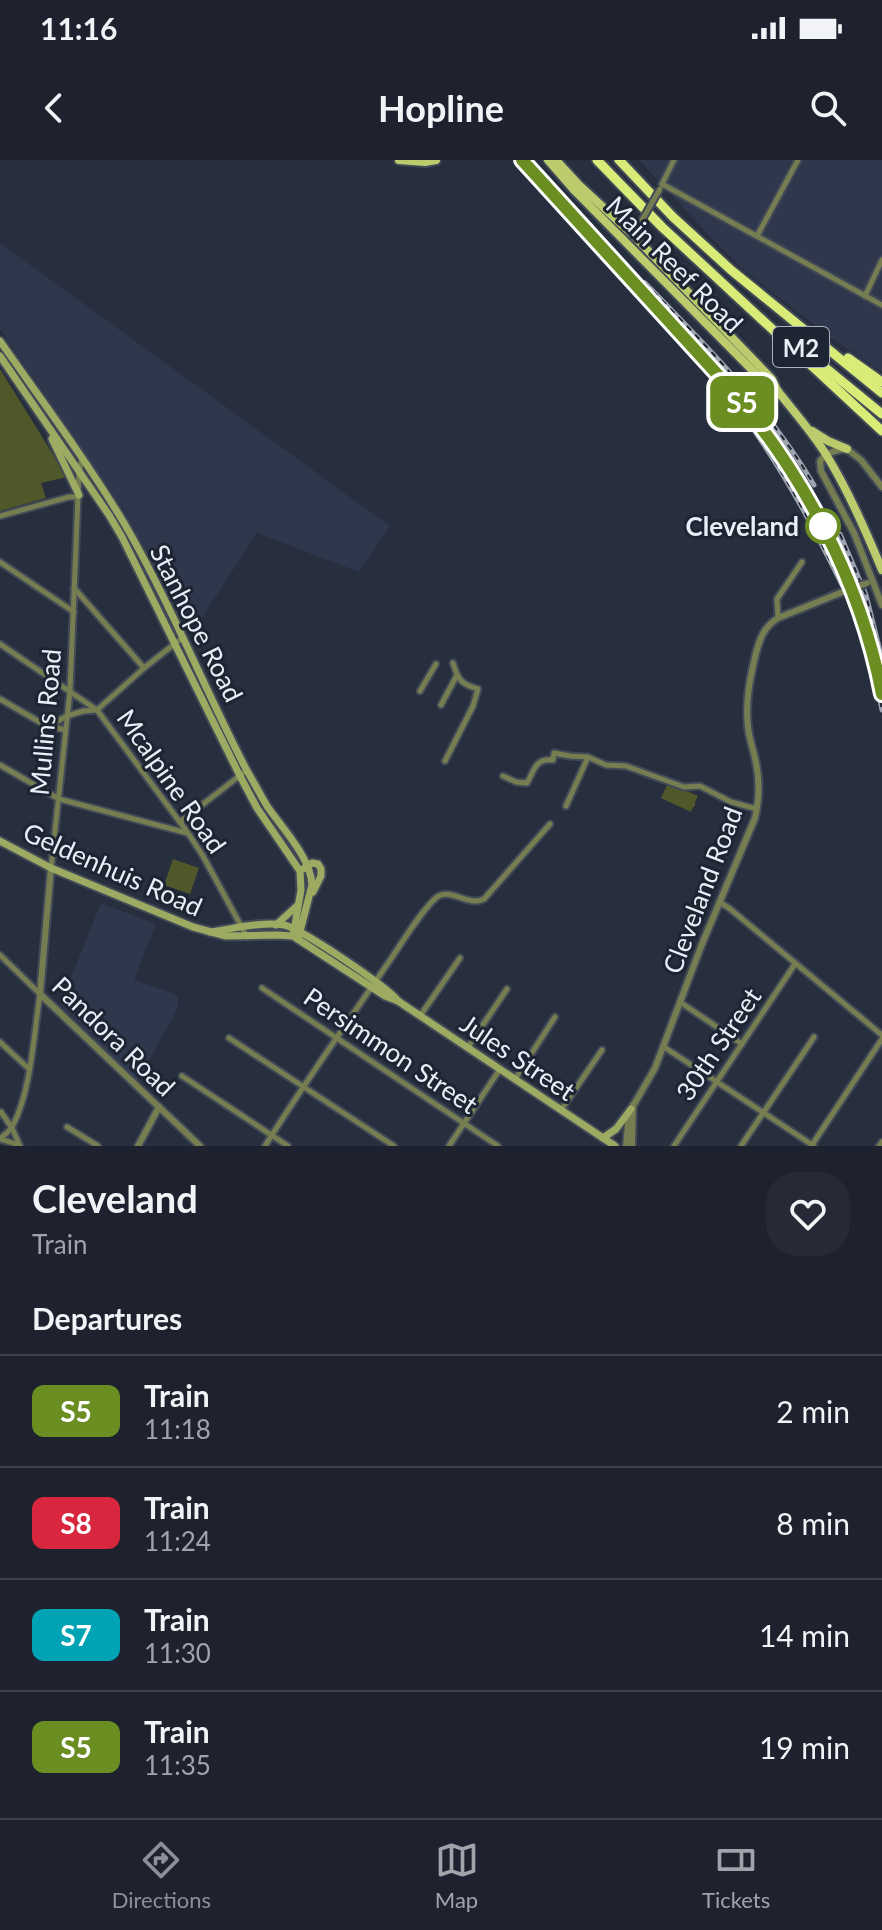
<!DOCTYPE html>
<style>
:root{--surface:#1d222e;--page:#252a36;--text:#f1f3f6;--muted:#a0a4aa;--line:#3b3f4a;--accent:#8c9099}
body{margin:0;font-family:Lato,sans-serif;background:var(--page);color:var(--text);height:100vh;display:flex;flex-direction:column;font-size:30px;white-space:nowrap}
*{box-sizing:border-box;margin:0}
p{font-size:26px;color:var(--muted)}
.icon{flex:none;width:44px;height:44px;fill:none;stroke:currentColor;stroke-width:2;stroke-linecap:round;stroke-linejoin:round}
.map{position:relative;height:986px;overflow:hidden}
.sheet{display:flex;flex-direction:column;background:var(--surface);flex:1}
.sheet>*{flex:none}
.badge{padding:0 16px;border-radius:12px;font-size:28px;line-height:52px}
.map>.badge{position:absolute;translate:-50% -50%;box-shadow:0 0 0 4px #fff}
h2{padding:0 32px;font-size:30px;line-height:72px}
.round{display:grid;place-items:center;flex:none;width:84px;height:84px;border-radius:32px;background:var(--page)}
.summary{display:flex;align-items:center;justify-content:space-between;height:136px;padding:0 32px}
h1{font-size:38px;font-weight:700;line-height:60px}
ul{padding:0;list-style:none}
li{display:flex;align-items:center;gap:24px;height:112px;padding:0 32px;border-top:2px solid var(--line)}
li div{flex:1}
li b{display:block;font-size:30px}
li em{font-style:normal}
li .badge{min-width:88px;font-weight:700;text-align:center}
.status{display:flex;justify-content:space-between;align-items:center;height:56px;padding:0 40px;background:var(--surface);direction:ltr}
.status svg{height:22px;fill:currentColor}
header{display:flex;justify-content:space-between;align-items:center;height:104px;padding:0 32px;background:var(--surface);font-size:36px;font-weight:700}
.tabs{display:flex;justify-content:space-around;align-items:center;height:112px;border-top:2px solid var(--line);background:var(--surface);font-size:22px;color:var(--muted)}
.tabs a{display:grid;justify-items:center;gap:4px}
.tabs .on{color:var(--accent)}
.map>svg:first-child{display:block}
.built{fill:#2e374c}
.green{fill:#50582a}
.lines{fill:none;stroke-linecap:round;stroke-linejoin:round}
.minor-casing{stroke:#424957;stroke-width:9}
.tertiary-casing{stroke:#424957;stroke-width:10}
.secondary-casing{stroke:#424957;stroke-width:11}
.primary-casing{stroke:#424957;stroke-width:12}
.motorway-casing{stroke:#424957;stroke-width:13}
.minor{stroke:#757d51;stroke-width:5}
.tertiary{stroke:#757d51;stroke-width:6}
.secondary{stroke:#9daa61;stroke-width:7}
.primary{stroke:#bccc6d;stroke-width:8}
.motorway{stroke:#d8ec77;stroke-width:9}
.rail-casing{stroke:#9da3af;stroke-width:5}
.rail{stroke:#1d2432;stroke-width:2;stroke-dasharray:6;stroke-linecap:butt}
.minor-bridge-casing{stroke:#424957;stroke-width:9;stroke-linecap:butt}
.tertiary-bridge-casing{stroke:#424957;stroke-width:10;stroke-linecap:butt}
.minor-bridge{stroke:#757d51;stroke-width:5}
.tertiary-bridge{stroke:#757d51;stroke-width:6}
.line-casing{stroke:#fff;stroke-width:18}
.line{stroke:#6b8e23;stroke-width:12}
.stop-dot{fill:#fff;stroke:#6b8e23;stroke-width:4}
.labels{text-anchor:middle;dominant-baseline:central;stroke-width:6;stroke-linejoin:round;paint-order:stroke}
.shield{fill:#1d2432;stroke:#acb1bd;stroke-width:2}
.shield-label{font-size:24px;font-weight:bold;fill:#e9eef8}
.street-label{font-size:26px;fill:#e9eef8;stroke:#1d2432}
.stop-label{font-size:26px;font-weight:bold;fill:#e9eef8;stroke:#1d2432;text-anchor:end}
</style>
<div class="status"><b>11:16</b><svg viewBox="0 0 49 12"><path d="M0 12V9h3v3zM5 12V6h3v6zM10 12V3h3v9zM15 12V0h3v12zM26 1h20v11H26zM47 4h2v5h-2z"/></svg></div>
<header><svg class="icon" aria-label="back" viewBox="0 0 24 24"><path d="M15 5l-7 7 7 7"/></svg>Hopline<svg class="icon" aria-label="search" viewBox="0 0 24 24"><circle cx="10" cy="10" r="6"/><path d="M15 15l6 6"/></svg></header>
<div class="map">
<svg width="882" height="986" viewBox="0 0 882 986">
<rect width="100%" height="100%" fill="#272e3d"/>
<g class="built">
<path d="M639,0h243v212l-52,-35 -84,-65 -32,-31z"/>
<path d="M0,83l390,283 -31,46 -102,-39 -67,103 -67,-127 -123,-180z"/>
<path d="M101,743l55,21 -22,56 36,12 8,5v11l-40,73 -78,-76z"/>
</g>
<g class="green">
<path d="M0,209l67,108 -26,6 5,15 -46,13z"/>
<path d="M668,623l30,13 -3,6v4l-2,1 -2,5 -30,-14z"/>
<path d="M173,699l26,9 -9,26 -26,-9z"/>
</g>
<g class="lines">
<defs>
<g id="minor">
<path d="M662,24l220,121"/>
<path d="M662,24l12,-24"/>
<path d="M757,76l41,-76"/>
<path d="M865,136l17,-36"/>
<path d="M0,356l69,-19h9"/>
<path d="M0,402l74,50"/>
<path d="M74,428l70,80"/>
<path d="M778,458l-1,-19 25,-37"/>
<path d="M0,484l97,66 91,123 15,23 44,81"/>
<path d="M420,531l16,-27"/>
<path d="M0,539l43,25 22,6"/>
<path d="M441,545l16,-30"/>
<path d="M48,566l19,-10 16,-5 14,-1 47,-42 38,-30"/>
<path d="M445,601l28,-55 5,-17c-17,-5 -20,-9 -25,-26"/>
<path d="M0,605l59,34 128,34"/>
<path d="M503,616l13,6 11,1c7,-12 8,-25 26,-23l1,-7 16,3 18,1 18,8 20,1 58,21 16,-1 31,16 26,7"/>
<path d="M566,646l22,-49"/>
<path d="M180,662l67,-52"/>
<path d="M51,708l19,-177 9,-219 3,-13"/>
<path d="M719,742l10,6 153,127"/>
<path d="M0,795l40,39c-6,39 -9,97 -27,131 -3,6 -8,9 -13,14"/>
<path d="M262,828l236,158"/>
<path d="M680,842l62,42"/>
<path d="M420,856l40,-58"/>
<path d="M229,878l165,108"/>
<path d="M0,882l28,26"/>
<path d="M468,887l39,-58"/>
<path d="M664,887l150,99"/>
<path d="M182,916l106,70"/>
<path d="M515,919l40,-62"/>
<path d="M561,950l41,-60"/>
<path d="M1,952l11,16 8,18"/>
<path d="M67,967l31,19"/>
<path d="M0,979l19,6"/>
<path d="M812,985l70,-106"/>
<path d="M265,986c38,-61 80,-120 121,-180 13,-18 35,-56 51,-69 13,-10 31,10 47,2l66,-75"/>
<path d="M449,986l51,-77"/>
<path d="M674,986l121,-182"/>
<path d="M741,986l73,-109"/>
<path d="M879,986l3,-4"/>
</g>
<g id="tertiary">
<path d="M882,327l-21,-27 -14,-11c-10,0 -21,4 -27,12l1,10 33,62 28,72"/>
<path d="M51,708l-11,126 160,152"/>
<path d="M138,986l21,-39"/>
<path d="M626,986l3,-33 26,-45 47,-124 53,-126c4,-18 5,-37 1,-55 -2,-12 -7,-24 -8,-36 -3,-26 2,-49 8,-74 4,-15 8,-26 22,-35l62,-25"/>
<path d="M632,986l1,-41"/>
</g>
<g id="secondary">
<path d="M0,181c42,60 86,119 124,182 46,79 80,165 122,246 7,12 14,25 21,37 15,22 44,52 45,79l-14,54"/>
<path d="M0,196l109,159 13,22 117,237 18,34 43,63 1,19 -8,46"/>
<path d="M52,279l27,56"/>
<path d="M0,681l51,27 142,59 33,9 51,-1 16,1 92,60 13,5"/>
<path d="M303,709l9,-6 6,1 3,5v7l-8,16"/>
<path d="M276,765l22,-20"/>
<path d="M210,772c22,-3 53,-11 74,-7 16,3 104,62 114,76l217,145"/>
<path d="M603,978l13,-9 15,-20"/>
</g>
<g id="primary">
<path d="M399,0l26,2 11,-2"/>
<path d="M548,0l27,31 192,194 10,5"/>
<path d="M556,0l23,25 54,50 139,144 5,11c17,22 36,43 50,66 22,36 39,75 55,114"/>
<path d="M812,271l16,10 19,8"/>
</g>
<g id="motorway">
<path d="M597,0l65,67 220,204"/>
<path d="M619,0l54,57 58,53 151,123"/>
<path d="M800,187l82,67"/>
<path d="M848,198l34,24"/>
</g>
</defs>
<use href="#minor" class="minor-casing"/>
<use href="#tertiary" class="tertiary-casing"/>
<use href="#secondary" class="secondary-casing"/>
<use href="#primary" class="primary-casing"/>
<use href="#motorway" class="motorway-casing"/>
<use href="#minor" class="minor"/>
<use href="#tertiary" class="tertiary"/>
<use href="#secondary" class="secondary"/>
<use href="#primary" class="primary"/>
<use href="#motorway" class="motorway"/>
<defs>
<g id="rail">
<path d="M518,0l198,219c43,53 77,109 108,170 16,31 32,62 42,95 7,22 12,44 16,66"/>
<path d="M645,123c61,62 124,126 169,202"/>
<path d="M800,318l18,32 21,42"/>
<path d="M840,374l26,61 16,64"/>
</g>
</defs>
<use href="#rail" class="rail-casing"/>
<use href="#rail" class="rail"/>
<defs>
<path id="minor-bridge" d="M638,67l22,-38"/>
<path id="tertiary-bridge" d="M840,433l27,-10"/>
</defs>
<use href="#minor-bridge" class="minor-bridge-casing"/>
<use href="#tertiary-bridge" class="tertiary-bridge-casing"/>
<use href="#minor-bridge" class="minor-bridge"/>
<use href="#tertiary-bridge" class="tertiary-bridge"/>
</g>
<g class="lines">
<defs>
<path id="line" d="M522,0l206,226c75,87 132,194 154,308"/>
</defs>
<use href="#line" class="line-casing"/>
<use href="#line" class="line"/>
</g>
<circle class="stop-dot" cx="823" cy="366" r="16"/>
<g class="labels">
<rect class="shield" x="773" y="167" width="56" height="40" rx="6"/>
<g class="shield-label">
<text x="801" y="187">M2</text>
</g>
<g class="street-label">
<text transform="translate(675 104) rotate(45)">Main Reef Road</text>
<text transform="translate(197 463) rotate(63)">Stanhope Road</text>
<text transform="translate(45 562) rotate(-85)">Mullins Road</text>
<text transform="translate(172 621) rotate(55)">Mcalpine Road</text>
<text transform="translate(113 709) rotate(24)">Geldenhuis Road</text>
<text transform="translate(702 730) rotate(-69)">Cleveland Road</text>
<text transform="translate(114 876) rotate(44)">Pandora Road</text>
<text transform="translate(718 884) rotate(-56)">30th Street</text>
<text transform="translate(391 890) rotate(34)">Persimmon Street</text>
<text transform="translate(518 897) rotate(34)">Jules Street</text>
</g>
<g class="stop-label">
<text x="799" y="366">Cleveland</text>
</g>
</g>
</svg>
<b class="badge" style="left:742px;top:242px;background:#6b8e23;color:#fff">S5</b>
</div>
<section class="sheet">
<div class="summary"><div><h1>Cleveland</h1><p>Train</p></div><a class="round"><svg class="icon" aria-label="heart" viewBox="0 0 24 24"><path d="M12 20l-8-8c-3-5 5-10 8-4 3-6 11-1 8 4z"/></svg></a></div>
<h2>Departures</h2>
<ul>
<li><span class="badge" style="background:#6b8e23;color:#fff">S5</span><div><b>Train</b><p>11:18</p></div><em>2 min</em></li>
<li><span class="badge" style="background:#d7263d;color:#fff">S8</span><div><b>Train</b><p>11:24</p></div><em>8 min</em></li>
<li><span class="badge" style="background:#00a3b4;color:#fff">S7</span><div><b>Train</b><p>11:30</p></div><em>14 min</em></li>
<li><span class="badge" style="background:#6b8e23;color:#fff">S5</span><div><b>Train</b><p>11:35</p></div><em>19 min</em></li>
</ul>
</section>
<nav class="tabs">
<a class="on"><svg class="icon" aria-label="directions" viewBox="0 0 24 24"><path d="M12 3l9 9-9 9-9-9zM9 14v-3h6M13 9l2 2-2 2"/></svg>Directions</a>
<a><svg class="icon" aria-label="map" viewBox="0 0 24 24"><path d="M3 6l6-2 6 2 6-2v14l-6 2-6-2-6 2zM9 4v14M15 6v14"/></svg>Map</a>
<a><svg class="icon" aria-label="tickets" viewBox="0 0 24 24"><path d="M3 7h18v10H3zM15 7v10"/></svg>Tickets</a>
</nav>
